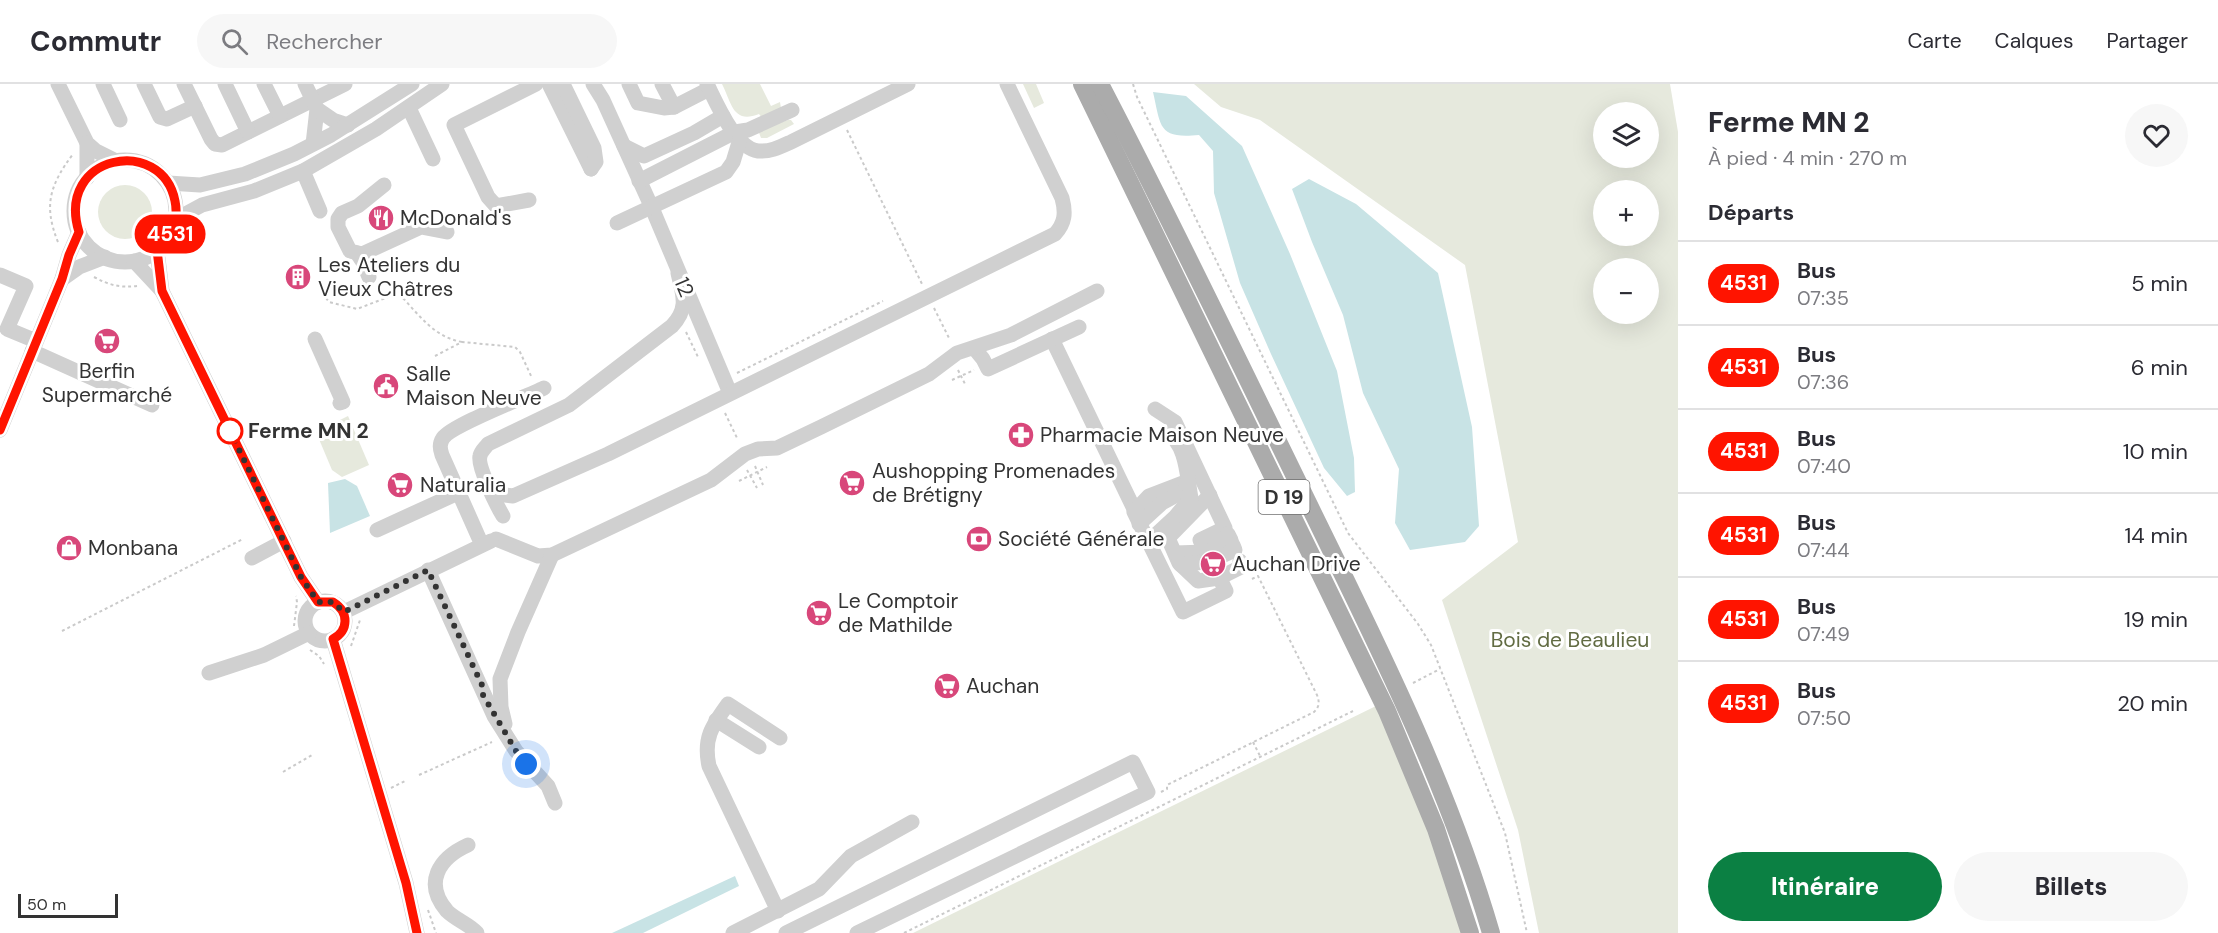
<!DOCTYPE html>
<html lang="fr">
<meta charset="utf-8">
<style>
:root{--surface:#fff;--page:#f7f7f7;--text:#2b2b33;--muted:#7c7c81;--line:#e1e1e2;--accent:#0b8043}
body{margin:0;font-family:"DM Sans",sans-serif;background:var(--page);color:var(--text);height:100vh;display:flex;flex-direction:column;font-size:22px;white-space:nowrap}
*{box-sizing:border-box;margin:0}
p{font-size:20px;color:var(--muted)}
.icon{flex:none;width:33px;height:33px;fill:none;stroke:currentColor;stroke-width:2;stroke-linecap:round;stroke-linejoin:round}
.map{position:relative;flex:1;overflow:hidden}
.side{display:flex;flex-direction:column;background:var(--surface);width:540px}
.side>*{flex:none}
.badge{padding:0 12px;border-radius:20px;font-size:21px;line-height:39px}
.controls{position:absolute;left:1593px;top:18px;display:grid;gap:12px}
.controls a{display:grid;place-items:center;width:66px;height:66px;border-radius:50%;background:var(--surface);box-shadow:0 6px 24px #0002;font-size:30px}
.scale{position:absolute;left:18px;bottom:15px;width:100px;box-sizing:border-box;padding-left:6px;border:3px solid #333;border-top:0;font-size:16px;line-height:21px;white-space:nowrap;color:#333;-webkit-text-stroke:4px #fff;paint-order:stroke}
.you{position:absolute;width:30px;height:30px;margin:-15px;border:4px solid #fff;border-radius:50%;background:#1a73e8;box-shadow:0 0 0 9px #1a73e833}
.map>.badge{position:absolute;translate:-50% -50%;box-shadow:0 0 0 3px #fff}
h2{padding:0 30px;font-size:22px;line-height:54px}
.round{display:grid;place-items:center;flex:none;width:63px;height:63px;border-radius:32px;background:var(--page)}
.summary{display:flex;align-items:center;justify-content:space-between;height:102px;padding:0 30px}
h1{font-size:28px;font-weight:800;line-height:45px}
.primary-button{display:flex;gap:12px;margin-top:auto;padding:12px 30px}
.primary-button a{flex:1;height:69px;border-radius:36px;background:var(--accent);color:#fff;font-size:24px;font-weight:800;line-height:69px;text-align:center}
.primary-button a+a{background:var(--page);color:var(--text)}
ul{padding:0;list-style:none}
li{display:flex;align-items:center;gap:18px;height:84px;padding:0 30px;border-top:2px solid var(--line)}
li div{flex:1}
li b{display:block;font-size:22px}
li em{font-style:normal}
li .badge{min-width:66px;font-weight:700;text-align:center}
header{display:flex;align-items:center;gap:36px;box-sizing:border-box;height:84px;padding:0 30px;background:var(--surface);border-bottom:2px solid var(--line)}
header strong{font-size:28px}
nav{display:flex;gap:33px;margin-inline-start:auto;font-size:21px}
.search{width:420px;height:54px;background:var(--page);display:flex;align-items:center;gap:15px;box-sizing:border-box;padding:0 21px;border-radius:33px;color:var(--muted);font-size:22px}
main{display:flex;flex:1;min-height:0}
.map>svg:first-child{display:block}
.green{fill:#e6e9dd;fill-rule:evenodd}
.water{fill:#c8e3e5}
.lines{fill:none;stroke-linecap:round;stroke-linejoin:round}
.path{stroke:#cacaca;stroke-width:2;stroke-dasharray:3 3;stroke-linecap:butt}
.minor{stroke:#d0d0d0;stroke-width:15}
.major{stroke:#ababab;stroke-width:18}
.line-casing{stroke:#fff;stroke-width:14}
.line{stroke:#ff1400;stroke-width:9}
.walk{stroke:#333;stroke-width:6;stroke-dasharray:0 10.8}
.stop-dot{fill:#fff;stroke:#ff1400;stroke-width:3}
.labels{text-anchor:middle;dominant-baseline:central;stroke-width:6;stroke-linejoin:round;paint-order:stroke}
.shield{fill:#fff;stroke:#707070;stroke-width:1.5}
.shield-label{font-size:20px;font-weight:bold;fill:#333}
.poi-label{font-size:21px;fill:#333;stroke:#fff;text-anchor:start}
.street-label{font-size:21px;fill:#333;stroke:#fff}
.stop-label{font-size:21px;font-weight:bold;fill:#333;stroke:#fff;text-anchor:start}
.park-label{font-size:21px;fill:#626c43;stroke:#fff}
</style>
<header>
<strong>Commutr</strong>
<div class="search"><svg class="icon" aria-label="search" viewBox="0 0 24 24"><circle cx="10" cy="10" r="6"/><path d="M15 15l6 6"/></svg>Rechercher</div>
<nav><a>Carte</a><a>Calques</a><a>Partager</a></nav>
</header>
<main>
<div class="map">
<svg width="1678" height="849" viewBox="0 0 1678 849">
<rect width="100%" height="100%" fill="#fff"/>
<g class="green">
<path d="M722,0h38l11,22 9,-4 1,6 -19,10 -3,-4c-26,10 -27,-10 -37,-30z"/>
<path d="M1023,0h13l8,19 -10,5z"/>
<path d="M1194,0h476l8,48v801h-139l-21,-103 -76,-230 76,-58 -53,-277 -205,-145 -39,-13zM1604,28h44v46h-44zM1604,106h44v46h-44zM1604,184h44v46h-44z"/>
<path d="M788,36h3l3,4 -27,14h-6l-3,-8z"/>
<circle cx="125" cy="128" r="27"/>
<path d="M348,332l21,49 -27,12 -10,-7 -16,-38z"/>
<path d="M1378,621l50,121 37,107h-552z"/>
</g>
<g class="water">
<path d="M1153,8l33,4 56,50 48,108 47,117 17,87 1,34 -8,4 -23,-28 -53,-114 -31,-71 -26,-90 -1,-42 -14,-16c-41,4 -38,-8 -46,-43z"/>
<path d="M1309,95l47,25 82,69 34,154 7,99 -14,16 -55,8 -15,-27 4,-54 -36,-76 -20,-78 -31,-73 -20,-53z"/>
<path d="M345,395l12,7 13,30 -40,17 -2,-50z"/>
<path d="M735,792l4,10 -96,47h-31z"/>
</g>
<g class="lines">
<g class="path">
<path d="M1133,0l4,13 211,436 70,91 13,21 74,188 22,100"/>
<path d="M847,46l75,154"/>
<path d="M58,158c-15,-37 -8,-57 15,-88"/>
<path d="M94,193c15,8 26,11 43,9"/>
<path d="M326,214l3,4 28,7 39,-15 5,2c19,20 33,41 61,46"/>
<path d="M934,224l16,32"/>
<path d="M686,248l12,25"/>
<path d="M435,272l27,-14 53,5 5,5 12,26"/>
<path d="M958,286l8,16"/>
<path d="M737,289l146,-72"/>
<path d="M952,296l22,-10"/>
<path d="M725,329l13,27"/>
<path d="M755,382l8,19"/>
<path d="M747,386l10,18"/>
<path d="M739,397l28,-14"/>
<path d="M294,542l3,-24 -1,-6"/>
<path d="M62,547l181,-92"/>
<path d="M351,562l9,-26"/>
<path d="M310,566l9,6 5,8"/>
<path d="M1413,599l27,-14"/>
<path d="M1253,658l7,14"/>
<path d="M283,688l29,-17"/>
<path d="M419,691l73,-33"/>
<path d="M391,704l14,-7"/>
<path d="M1161,708l6,-3v-4l147,-73c5,-5 6,-9 3,-17l-59,-119 -6,3"/>
<path d="M428,826l8,23"/>
<path d="M904,849l449,-222"/>
</g>
<g class="minor">
<path d="M58,0l29,59 9,8 20,10"/>
<path d="M103,0l17,36"/>
<path d="M144,0l16,33 7,2 28,-13"/>
<path d="M184,0l27,55 4,5 7,1 123,-61"/>
<path d="M225,0l23,48"/>
<path d="M264,0l16,32"/>
<path d="M305,0l12,25 -4,35"/>
<path d="M549,0l42,85"/>
<path d="M563,0l31,64 2,14 -5,7"/>
<path d="M593,0l10,16 49,108 78,185"/>
<path d="M629,0l9,19 26,5 10,-1"/>
<path d="M662,0l12,23 35,-18"/>
<path d="M707,0c9,18 28,64 51,67 12,1 22,-4 33,-9l117,-58"/>
<path d="M409,24l24,51"/>
<path d="M317,25l16,11 15,5"/>
<path d="M87,59v35"/>
<path d="M624,62l20,10 50,-23 29,-17"/>
<circle cx="125" cy="127" r="51"/>
<path d="M303,87l17,40"/>
<path d="M639,97l96,-49 13,-2 44,-20"/>
<path d="M168,99l32,2 45,-11 49,-20 37,-19 81,-51"/>
<path d="M384,101l-26,21 -16,7 -4,6v8l12,24 12,3 59,-27 26,5"/>
<path d="M529,116l-33,6 -8,-9 -34,-72 82,-41"/>
<path d="M176,135l26,-14 52,-14 49,-20 73,-42 66,-45"/>
<path d="M617,139l109,-51 7,-10 7,-23"/>
<path d="M157,166l5,41 139,286 17,25"/>
<path d="M357,169l6,9 6,15"/>
<path d="M134,177l28,30"/>
<path d="M0,191l26,11 -19,43 29,12"/>
<path d="M62,195l17,-12 26,-10"/>
<path d="M315,255l28,63 -3,1"/>
<path d="M1052,255l83,172"/>
<path d="M974,264l9,11 5,10 91,-42"/>
<path d="M32,267l120,54"/>
<path d="M1155,325l20,13 50,106 -25,12 26,51 -43,21 -49,-100 15,-16 39,-15"/>
<path d="M0,346l62,-151 7,-24 10,-23"/>
<path d="M491,405l6,5 16,2 95,-42 447,-220c10,-11 11,-21 7,-36l-55,-114"/>
<path d="M1210,411l-42,43 11,25 19,18 21,-3 24,-12 -3,-5"/>
<path d="M503,432c-6,-10 -26,-50 -23,-60 1,-5 5,-8 8,-12l81,-39 103,-79c17,-18 11,-31 6,-53"/>
<path d="M1139,440l23,-21 22,-12"/>
<path d="M377,446l81,-37"/>
<path d="M496,455l42,17 14,-1 159,-75 34,-26 13,-5 19,-1 44,-21 108,-53 28,-21 54,-18 86,-44"/>
<path d="M1148,458l27,-25 16,-19c-4,-20 -4,-55 -25,-66"/>
<path d="M482,461l-40,-90c-2,-6 -3,-11 1,-17 9,-13 83,-41 101,-50"/>
<path d="M1175,469l31,-1 25,-12 -3,-6"/>
<path d="M252,474l32,-17"/>
<path d="M1181,481l30,-4 24,-11 -2,-5"/>
<path d="M428,486l66,146 22,35 32,35 7,17"/>
<circle cx="325" cy="537" r="20"/>
<path d="M344,528l147,-71"/>
<path d="M333,555l73,244 11,50"/>
<path d="M209,589l55,-18 45,-22"/>
<path d="M716,636l43,27"/>
<path d="M505,640l-4,-17 -1,-28 18,-47 34,-77"/>
<path d="M468,761c-29,13 -45,38 -21,66 9,9 22,13 30,22"/>
<path d="M778,827l-69,-145c-6,-28 3,-40 19,-62l52,34"/>
<path d="M733,849l86,-44 32,-33 61,-34"/>
<path d="M786,849l347,-171 15,30 -291,141"/>
</g>
<g class="major">
<path d="M1082,0l305,627 49,118 34,104"/>
<path d="M1100,0c72,138 139,278 207,417 69,141 140,281 184,432"/>
</g>
</g>
<g class="lines">
<defs>
<path id="line" d="M0,346l62,-151 7,-24 10,-23c-24,-78 83,-97 96,-31 4,19 -4,36 -18,49l5,41 139,286 17,25h15c16,10 16,28 0,37l73,244 11,50"/>
</defs>
<use href="#line" class="line-casing"/>
<use href="#line" class="line"/>
<path class="walk" d="M230,347l71,146 17,25h15l11,10 84,-42 54,115 1,10 33,56 10,13"/>
</g>
<defs>
<symbol id="restaurant-disc" viewBox="-11 -11 22 22"><circle r="9.5" fill="#d8477a" stroke="#fff"/><path d="M-5-6h1v4h1v-4h1v4h1v-4h1v5L-1.5 .5V6h-2V.5L-5-1ZM5-6V6H3V1.5H1.5Q1.5-4 5-6Z" fill="#fff"/></symbol>
<symbol id="building-disc" viewBox="-11 -11 22 22"><circle r="9.5" fill="#d8477a" stroke="#fff"/><path d="M-4-6H4V6H1V3H-1V6H-4ZM-2.5-4.3h1.7v1.8h-1.7ZM.8-4.3h1.7v1.8H.8ZM-2.5-1h1.7V.8h-1.7ZM.8-1h1.7V.8H.8Z" fill="#fff"/></symbol>
<symbol id="supermarket-disc" viewBox="-11 -11 22 22"><circle r="9.5" fill="#d8477a" stroke="#fff"/><path d="M-6-5.5h2.5l.6 2H6L4.5 2H-2.5L-4.4-4H-6ZM-1.5 3.2a1.3 1.3 0 1 0 .1 0ZM3 3.2a1.3 1.3 0 1 0 .1 0Z" fill="#fff"/></symbol>
<symbol id="civic-disc" viewBox="-11 -11 22 22"><circle r="9.5" fill="#d8477a" stroke="#fff"/><path d="M-.6-6.5H3V-4.5H.6V-3L4-1V1h2V6H-6V1h2V-1L-.6-3ZM-1.2 2.5V6h2.4V2.5Z" fill="#fff"/></symbol>
<symbol id="pharmacy-disc" viewBox="-11 -11 22 22"><circle r="9.5" fill="#d8477a" stroke="#fff"/><path d="M-2-6h4v4h4v4h-4v4h-4v-4h-4v-4h4Z" fill="#fff"/></symbol>
<symbol id="bank-disc" viewBox="-11 -11 22 22"><circle r="9.5" fill="#d8477a" stroke="#fff"/><path d="M-6-4H6V4H-6ZM0-2.3a2.3 2.3 0 1 0 0 4.6a2.3 2.3 0 1 0 0-4.6Z" fill="#fff"/></symbol>
<symbol id="shop-disc" viewBox="-11 -11 22 22"><circle r="9.5" fill="#d8477a" stroke="#fff"/><path d="M-5-2.5h2.3a2.7 3.5 0 0 1 5.4 0H5L5.5 6h-11ZM-1.5-2.5h3a1.5 2.3 0 0 0-3 0Z" fill="#fff"/></symbol>
</defs>
<g fill-rule="evenodd">
<use href="#restaurant-disc" x="366" y="119" width="30" height="30"/>
<use href="#building-disc" x="283" y="178" width="30" height="30"/>
<use href="#supermarket-disc" x="92" y="242" width="30" height="30"/>
<use href="#civic-disc" x="371" y="287" width="30" height="30"/>
<use href="#pharmacy-disc" x="1006" y="336" width="30" height="30"/>
<use href="#supermarket-disc" x="837" y="384" width="30" height="30"/>
<use href="#supermarket-disc" x="385" y="386" width="30" height="30"/>
<use href="#bank-disc" x="964" y="440" width="30" height="30"/>
<use href="#shop-disc" x="54" y="449" width="30" height="30"/>
<use href="#supermarket-disc" x="1198" y="465" width="30" height="30"/>
<use href="#supermarket-disc" x="804" y="514" width="30" height="30"/>
<use href="#supermarket-disc" x="932" y="587" width="30" height="30"/>
</g>
<circle class="stop-dot" cx="230" cy="347" r="12"/>
<g class="labels">
<rect class="shield" x="1258.5" y="396" width="51" height="34" rx="4.5"/>
<g class="shield-label">
<text x="1284" y="413">D 19</text>
</g>
<g class="poi-label">
<text x="400" y="134">McDonald's</text>
<text x="318" y="181">Les Ateliers du<tspan x="318" dy="24">Vieux Châtres</tspan></text>
<text x="107" y="287" text-anchor="middle">Berfin<tspan x="107" dy="24">Supermarché</tspan></text>
<text x="406" y="290">Salle<tspan x="406" dy="24">Maison Neuve</tspan></text>
<text x="1040" y="351">Pharmacie Maison Neuve</text>
<text x="872" y="387">Aushopping Promenades<tspan x="872" dy="24">de Brétigny</tspan></text>
<text x="420" y="401">Naturalia</text>
<text x="998" y="455">Société Générale</text>
<text x="88" y="464">Monbana</text>
<text x="1232" y="480">Auchan Drive</text>
<text x="838" y="517">Le Comptoir<tspan x="838" dy="24">de Mathilde</tspan></text>
<text x="966" y="602">Auchan</text>
</g>
<g class="street-label">
<text transform="translate(684 203) rotate(67)">12</text>
</g>
<g class="stop-label">
<text x="248" y="347">Ferme MN 2</text>
</g>
<g class="park-label">
<text x="1570" y="556">Bois de Beaulieu</text>
</g>
</g>
</svg>
<div class="controls">
<a><svg class="icon" aria-label="layers" viewBox="0 0 24 24"><path d="M12 4l9 5-9 5-9-5zM3 14l9 5 9-5"/></svg></a>
<a>+</a>
<a>−</a>
</div>
<div class="scale">50 m</div>
<div class="you" style="left:526px;top:680px"></div>
<b class="badge" style="left:170px;top:150px;background:#ff1400;color:#fff">4531</b>
</div>
<section class="side">
<div class="summary"><div><h1>Ferme MN 2</h1><p>À pied · 4 min · 270 m</p></div><a class="round"><svg class="icon" aria-label="heart" viewBox="0 0 24 24"><path d="M12 20l-8-8c-3-5 5-10 8-4 3-6 11-1 8 4z"/></svg></a></div>
<h2>Départs</h2>
<ul>
<li><span class="badge" style="background:#ff1400;color:#fff">4531</span><div><b>Bus</b><p>07:35</p></div><em>5 min</em></li>
<li><span class="badge" style="background:#ff1400;color:#fff">4531</span><div><b>Bus</b><p>07:36</p></div><em>6 min</em></li>
<li><span class="badge" style="background:#ff1400;color:#fff">4531</span><div><b>Bus</b><p>07:40</p></div><em>10 min</em></li>
<li><span class="badge" style="background:#ff1400;color:#fff">4531</span><div><b>Bus</b><p>07:44</p></div><em>14 min</em></li>
<li><span class="badge" style="background:#ff1400;color:#fff">4531</span><div><b>Bus</b><p>07:49</p></div><em>19 min</em></li>
<li><span class="badge" style="background:#ff1400;color:#fff">4531</span><div><b>Bus</b><p>07:50</p></div><em>20 min</em></li>
</ul>
<div class="primary-button"><a>Itinéraire</a><a>Billets</a></div>
</section>
</main>
